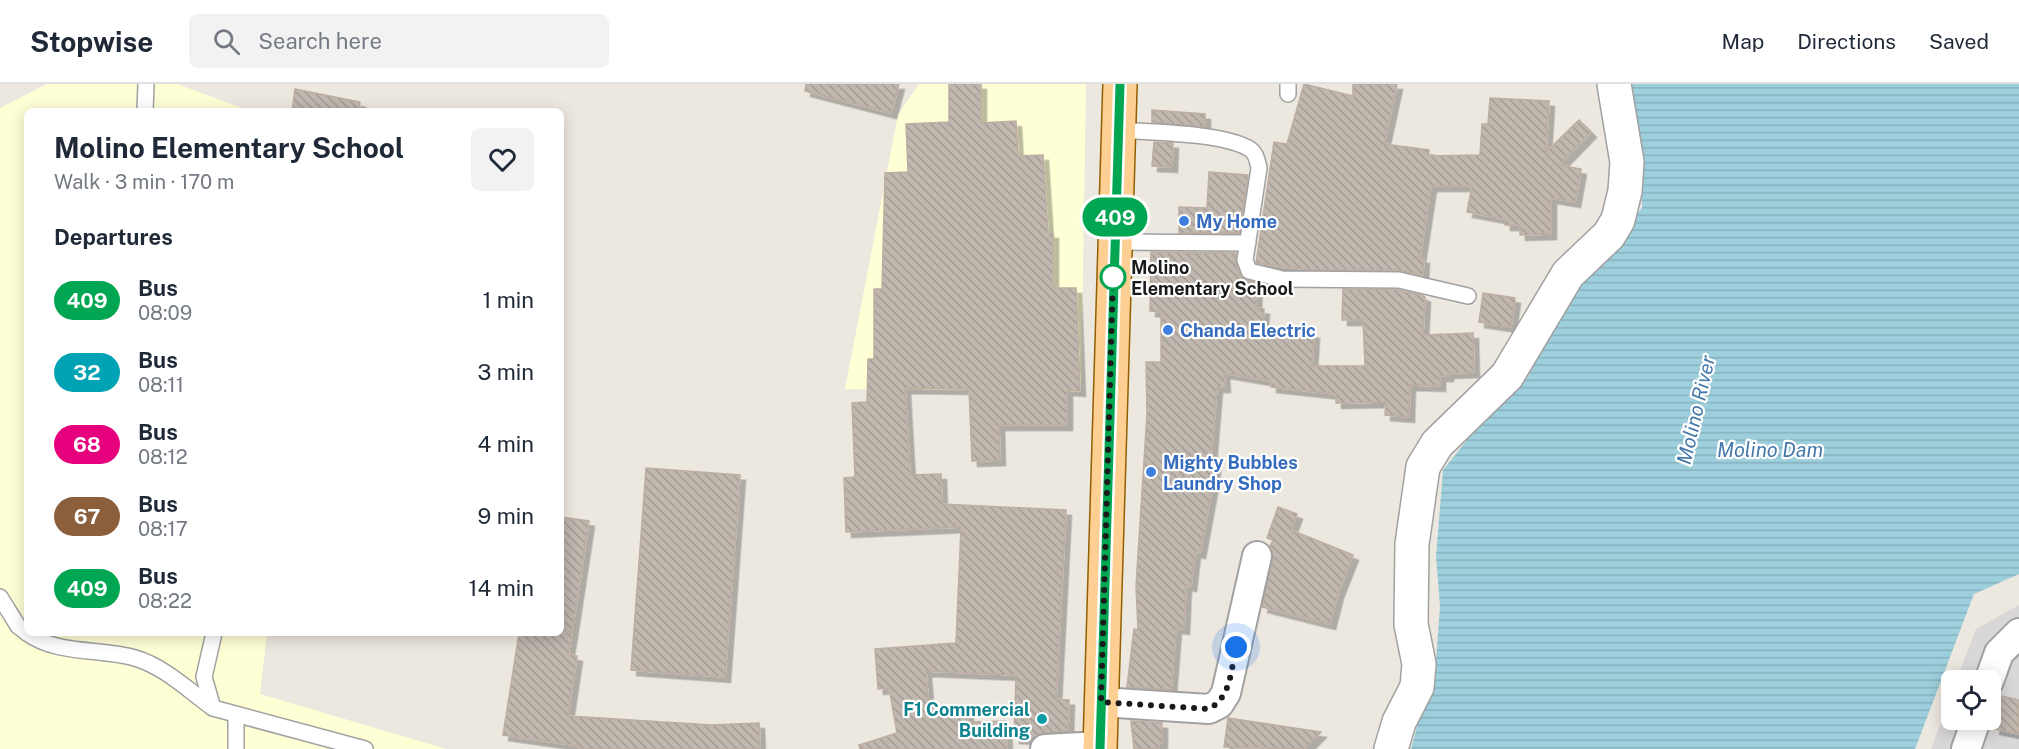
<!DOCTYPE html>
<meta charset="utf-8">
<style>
:root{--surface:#fff;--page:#f2f2f3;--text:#1f2937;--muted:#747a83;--line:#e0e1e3}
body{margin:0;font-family:"Public Sans",sans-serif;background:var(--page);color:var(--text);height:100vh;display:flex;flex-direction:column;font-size:22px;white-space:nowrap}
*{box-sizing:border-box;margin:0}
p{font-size:20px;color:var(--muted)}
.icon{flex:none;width:33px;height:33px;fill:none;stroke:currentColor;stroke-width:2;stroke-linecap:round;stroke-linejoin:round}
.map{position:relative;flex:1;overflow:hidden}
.sheet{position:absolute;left:24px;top:24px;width:540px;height:528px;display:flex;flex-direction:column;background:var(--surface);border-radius:9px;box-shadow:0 3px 15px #0003}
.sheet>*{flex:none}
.badge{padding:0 12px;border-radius:20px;font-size:21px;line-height:39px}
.buttons{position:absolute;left:1941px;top:586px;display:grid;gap:12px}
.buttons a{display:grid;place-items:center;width:60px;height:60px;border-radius:9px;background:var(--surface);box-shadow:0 3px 15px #0003;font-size:30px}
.you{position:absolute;width:30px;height:30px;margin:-15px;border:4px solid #fff;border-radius:50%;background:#1a73e8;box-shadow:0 0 0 9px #1a73e833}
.map>.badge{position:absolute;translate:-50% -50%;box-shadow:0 0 0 3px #fff}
h2{padding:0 30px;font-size:22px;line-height:54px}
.round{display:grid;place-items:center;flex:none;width:63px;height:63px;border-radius:9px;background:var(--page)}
.overview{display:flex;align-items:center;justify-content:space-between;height:102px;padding:0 30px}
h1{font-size:28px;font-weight:700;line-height:45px}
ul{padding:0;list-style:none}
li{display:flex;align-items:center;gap:18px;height:72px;padding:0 30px}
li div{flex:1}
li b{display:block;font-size:22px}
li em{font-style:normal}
li .badge{min-width:66px;font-weight:700;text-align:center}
header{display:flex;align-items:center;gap:36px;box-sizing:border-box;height:84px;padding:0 30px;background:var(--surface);border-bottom:2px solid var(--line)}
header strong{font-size:28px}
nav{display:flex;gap:33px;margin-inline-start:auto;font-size:21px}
.search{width:420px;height:54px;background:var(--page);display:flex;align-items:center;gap:15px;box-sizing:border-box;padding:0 21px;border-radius:9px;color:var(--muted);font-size:22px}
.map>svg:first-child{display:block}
.residential{fill:#d9d7d7}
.education{fill:#ffffd6}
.water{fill:url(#water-rules)}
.building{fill:url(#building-back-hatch);stroke:#beaea1;stroke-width:1.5;filter:url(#shadow)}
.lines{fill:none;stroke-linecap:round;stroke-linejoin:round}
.service-casing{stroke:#a1a1a1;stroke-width:18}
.minor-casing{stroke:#a1a1a1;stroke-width:32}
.tertiary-casing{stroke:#a1a1a1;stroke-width:36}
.primary-casing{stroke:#915f00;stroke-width:36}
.service{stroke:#fff;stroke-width:15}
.minor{stroke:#fff;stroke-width:28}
.tertiary{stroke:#fff;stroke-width:33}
.primary{stroke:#fecf93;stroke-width:33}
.line-casing{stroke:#fff;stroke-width:14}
.line{stroke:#00a651;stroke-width:9}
.walk{stroke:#1a1a1a;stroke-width:6;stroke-dasharray:0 10.8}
.shop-dot{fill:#3f7fe0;stroke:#fff;stroke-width:2}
.stop-dot{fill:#fff;stroke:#00a651;stroke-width:3}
.culture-dot{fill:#0f9aa8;stroke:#fff;stroke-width:2}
.labels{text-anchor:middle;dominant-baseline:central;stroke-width:4.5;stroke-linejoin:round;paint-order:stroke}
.shop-label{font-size:18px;font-weight:bold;fill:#366cbe;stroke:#fff;text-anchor:start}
.stop-label{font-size:18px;font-weight:bold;fill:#1a1a1a;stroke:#fff;text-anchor:start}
.culture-label{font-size:18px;font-weight:bold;fill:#0d838f;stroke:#fff;text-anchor:end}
.water-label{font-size:20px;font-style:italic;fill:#4579ab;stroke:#fff}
</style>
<header>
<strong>Stopwise</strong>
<div class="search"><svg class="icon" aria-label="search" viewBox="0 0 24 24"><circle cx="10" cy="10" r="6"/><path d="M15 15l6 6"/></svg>Search here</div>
<nav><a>Map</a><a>Directions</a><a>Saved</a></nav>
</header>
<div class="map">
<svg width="2019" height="665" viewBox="0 0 2019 665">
<defs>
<pattern id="water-rules" width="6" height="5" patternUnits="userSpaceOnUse" patternTransform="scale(1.5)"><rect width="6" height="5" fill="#9dcfdc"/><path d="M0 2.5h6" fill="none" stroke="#87b1bc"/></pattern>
<pattern id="building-back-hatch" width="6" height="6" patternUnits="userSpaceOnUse" patternTransform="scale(1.5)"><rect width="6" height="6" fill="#c0b7af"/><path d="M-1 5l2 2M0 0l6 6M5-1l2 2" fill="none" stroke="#a49d96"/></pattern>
<filter id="shadow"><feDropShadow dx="5.5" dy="5.5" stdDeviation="0" flood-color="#0004"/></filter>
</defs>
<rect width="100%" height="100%" fill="#ede8df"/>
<path class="residential" d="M2019,521v144h-88l20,-55 1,26h38v-39h-34l20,-52z"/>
<g class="education">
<path d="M47,0h130l73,27h-223v522h240l-7,61 186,55h-446v-641z"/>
<path d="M919,0h167l-5,308 -236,-3 53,-274z"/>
</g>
<path class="water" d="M1630,0h389v490l-45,20 -59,155h-504l7,-26 16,-35 6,-82 -4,-49 7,-87 33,-41 52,-52 36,-73 41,-56 37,-40 -2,-67z"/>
<g class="building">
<path d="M806,0h93l-8,29 -86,-22z"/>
<path d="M949,0h32v39l35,-2 2,35 25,-1 5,78h5v55h23l4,103 -13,-1v35h-68l1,35 -28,1 -3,-72 -64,-1 5,87 31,-1 1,30 124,6 -10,189 13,1 -1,31 -24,2 -11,6 -19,-1 2,-63 -90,-4 3,39 39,1v11l38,-1 1,28h-147l-1,-4 38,-12 -8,-45 -11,1 -3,-40 81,-6 5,-116 -115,5 -2,-54 11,-1 -3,-74 15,-1 1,-43h6v-70h8l3,-116 23,-1 -2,-48 43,-2z"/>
<path d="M1304,0l49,12v-12h44l-13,60 45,6 -1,6 52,-1 2,-31h6l2,-26 59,3 -3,51 33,-32 12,12 -32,33 22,4 -6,33 -24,-4v36l-31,1v-10h-15v-6l-38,-7 5,-26h-41l-11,72h4l-1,17 -24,-5h-87l-56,-7 18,-121 13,2z"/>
<path d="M295,5l65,13 -1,9h-67z"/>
<path d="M1152,26l53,4v13l-53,-5z"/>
<path d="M1154,58l19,1 -1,24 -20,-1z"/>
<path d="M1209,88l39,3 -9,58h-60v-26l28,1z"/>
<path d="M1151,168l85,1v10l4,12 6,5 11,3 -1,25 8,1 -2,23 52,1 -2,33h53l-2,-46h-21l1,-31 55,1 23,5 4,2 -2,38 50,-2 1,39 -26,1v3h-8v10l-30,-1 -1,32 -24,-2 1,-13 -50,1v-9l-65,-7v-6l-47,-8 1,14h-8l-6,72 5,1 -3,23 -13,70 -5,-1 -4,34 -5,-1 -2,44 -8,-1 -5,62 -44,-3 7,-58 4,1 -2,-44 11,-172 -1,-52h15v-50l-11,-1z"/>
<path d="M1483,209l32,5 -4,29 -32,-5z"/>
<path d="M646,384l94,7 -15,202 -94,-7z"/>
<path d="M1278,423l19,7 -6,16 62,25 -15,38 -8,31 -68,-17 11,-48 -3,-13 3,-6 -6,-2z"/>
<path d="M561,433l28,4 -17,111 -11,-1z"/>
<path d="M519,549h53l-4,21 9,2 -9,60 144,9 47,-2 1,26h-181l1,-3 -77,-11z"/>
<path d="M2002,612l17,4v34l-25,-5z"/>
<path d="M1228,634l93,14 -17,17 -80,-2z"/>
<path d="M1131,637l31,2v20h-3v6h-25z"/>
</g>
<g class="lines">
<defs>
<g id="service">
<path d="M1288,10v-10"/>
<path d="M145,27l1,-27"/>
<path d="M1118,46c32,2 104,3 130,18 8,4 9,12 11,20l-14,92 4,11 33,8 117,1 69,16"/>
<path d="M1114,158l134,1"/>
<path d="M0,513l18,29 9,7"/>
<path d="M27,549c30,22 73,15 108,25 30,9 53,32 78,50"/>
<path d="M214,549l-10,44 9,31 152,41"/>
<path d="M236,665v-33"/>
</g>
<g id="minor">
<path d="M1989,597l10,-28 20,-20"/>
<path d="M1101,618l108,7 10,-5 7,-11 31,-137"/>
<path d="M1045,665l55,-3"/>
<path d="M1966,665l10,-29"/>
</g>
<path id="tertiary" d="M1391,665l8,-27 18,-35 2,-23 -8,-40 1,-80 11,-77 14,-23 70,-68 61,-102 41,-39 9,-15 7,-29 2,-29 -13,-78"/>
<path id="primary" d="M1100,665l20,-665"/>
</defs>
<use href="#service" class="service-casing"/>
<use href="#minor" class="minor-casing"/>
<use href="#tertiary" class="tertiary-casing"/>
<use href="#primary" class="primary-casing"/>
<use href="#service" class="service"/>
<use href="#minor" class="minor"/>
<use href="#tertiary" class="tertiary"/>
<use href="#primary" class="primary"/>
</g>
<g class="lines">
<defs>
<path id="line" d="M1100,665l20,-665"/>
</defs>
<use href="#line" class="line-casing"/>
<use href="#line" class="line"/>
<path class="walk" d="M1113,193l-12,425 108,7c22,-12 22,-39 27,-62"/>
</g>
<g class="shop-dot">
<circle cx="1184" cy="137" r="6"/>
<circle cx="1168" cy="246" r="6"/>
<circle cx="1151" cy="388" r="6"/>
</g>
<circle class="stop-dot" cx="1113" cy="193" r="12"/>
<circle class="culture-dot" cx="1042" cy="635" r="6"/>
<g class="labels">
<g class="shop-label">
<text x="1196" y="137">My Home</text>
<text x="1180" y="246">Chanda Electric</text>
<text x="1163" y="378">Mighty Bubbles<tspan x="1163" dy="21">Laundry Shop</tspan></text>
</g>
<g class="stop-label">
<text x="1131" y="183">Molino<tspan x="1131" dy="21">Elementary School</tspan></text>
</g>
<g class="culture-label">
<text x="1030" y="625">F1 Commercial<tspan x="1030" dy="21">Building</tspan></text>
</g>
<g class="water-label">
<text transform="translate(1696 326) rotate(-77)">Molino River</text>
<text x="1770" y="366">Molino Dam</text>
</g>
</g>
</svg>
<div class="buttons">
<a><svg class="icon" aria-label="locate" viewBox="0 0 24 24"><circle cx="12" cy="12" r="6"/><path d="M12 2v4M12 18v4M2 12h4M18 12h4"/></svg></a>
</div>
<div class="you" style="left:1236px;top:563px"></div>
<b class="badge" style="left:1115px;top:133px;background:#00a651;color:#fff">409</b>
<section class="sheet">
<div class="overview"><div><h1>Molino Elementary School</h1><p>Walk · 3 min · 170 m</p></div><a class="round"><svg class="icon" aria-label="heart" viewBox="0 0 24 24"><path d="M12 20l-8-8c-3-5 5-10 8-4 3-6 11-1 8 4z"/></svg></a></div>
<h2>Departures</h2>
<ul>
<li><span class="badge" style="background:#00a651;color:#fff">409</span><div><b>Bus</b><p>08:09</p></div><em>1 min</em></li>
<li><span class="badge" style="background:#00a3b4;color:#fff">32</span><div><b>Bus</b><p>08:11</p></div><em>3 min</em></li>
<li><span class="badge" style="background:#e6007e;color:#fff">68</span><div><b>Bus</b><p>08:12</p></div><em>4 min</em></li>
<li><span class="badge" style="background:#8b5e3c;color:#fff">67</span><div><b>Bus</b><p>08:17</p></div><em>9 min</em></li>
<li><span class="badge" style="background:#00a651;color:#fff">409</span><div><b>Bus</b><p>08:22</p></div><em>14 min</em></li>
</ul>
</section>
</div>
